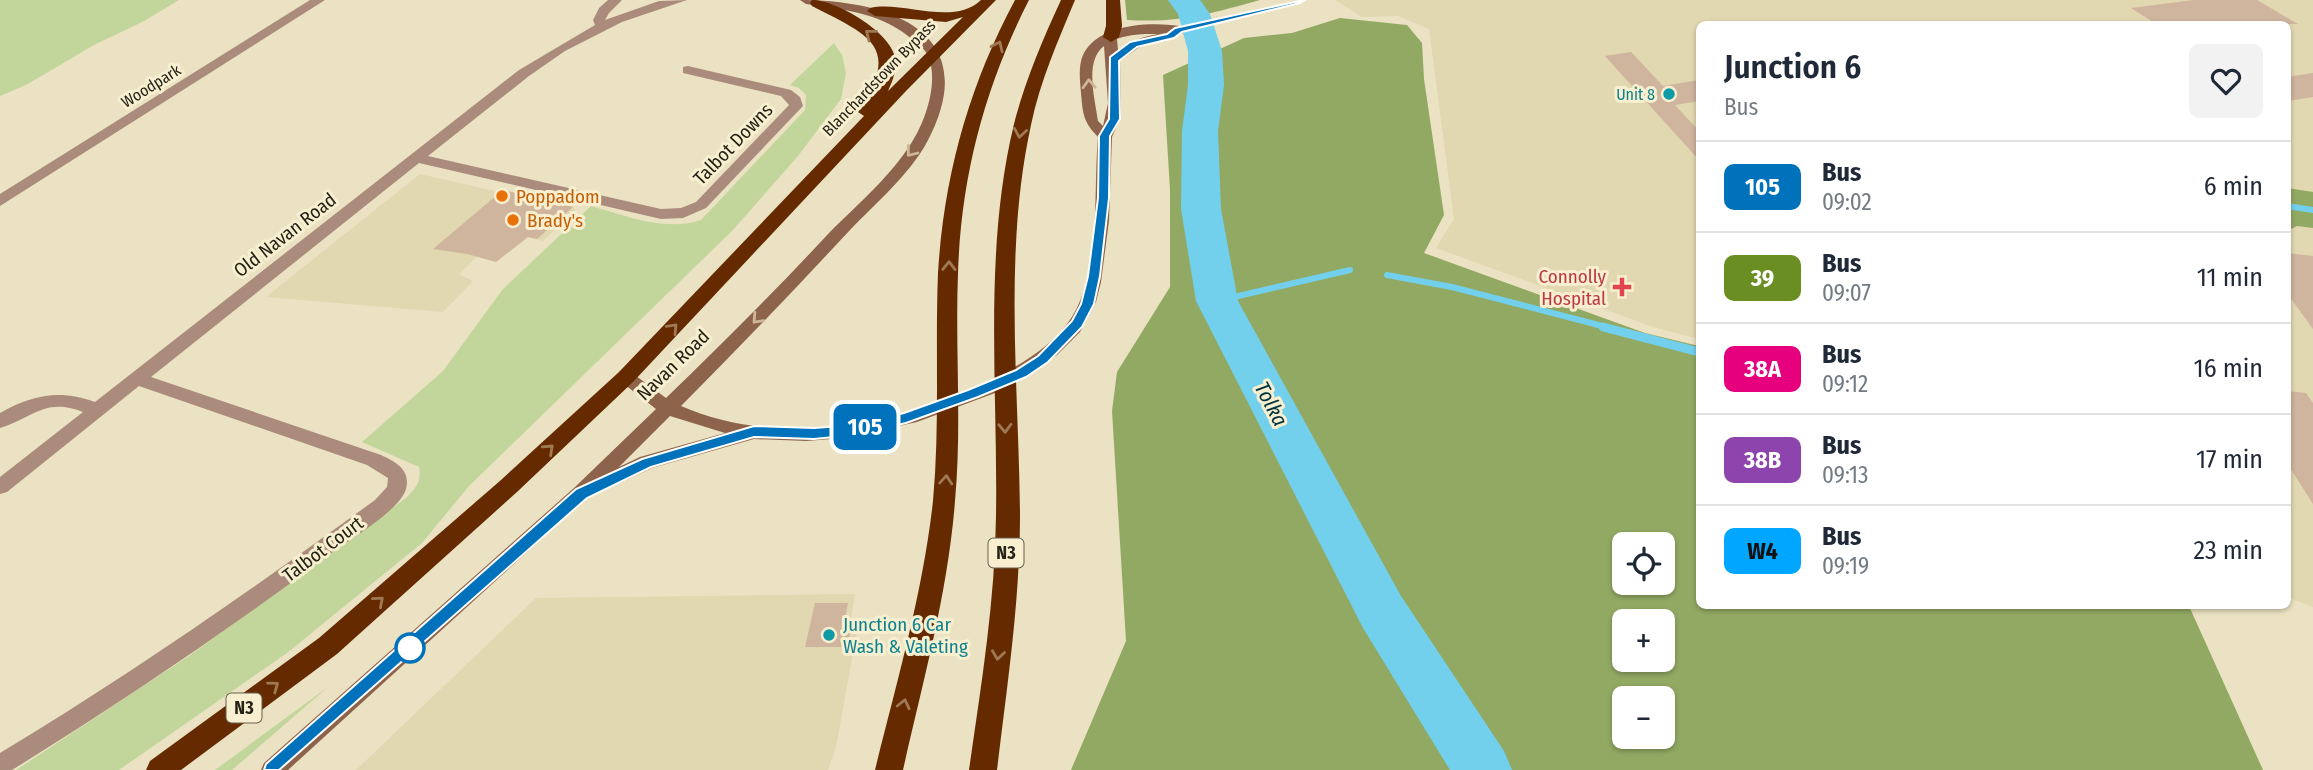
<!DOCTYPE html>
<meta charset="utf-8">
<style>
:root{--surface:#fff;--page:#f2f2f3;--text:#1f2937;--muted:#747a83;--line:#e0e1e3}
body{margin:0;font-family:"Fira Sans Condensed",sans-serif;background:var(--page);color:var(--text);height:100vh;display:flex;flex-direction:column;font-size:26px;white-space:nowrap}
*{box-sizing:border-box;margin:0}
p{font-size:23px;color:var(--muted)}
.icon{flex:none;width:38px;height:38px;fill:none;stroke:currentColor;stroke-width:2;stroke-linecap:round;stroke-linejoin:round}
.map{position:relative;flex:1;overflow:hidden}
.sheet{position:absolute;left:1696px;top:21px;width:595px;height:588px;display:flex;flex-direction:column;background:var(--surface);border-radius:10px;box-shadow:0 2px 5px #0004}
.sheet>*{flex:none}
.badge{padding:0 14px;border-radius:10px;font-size:24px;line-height:46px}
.fabs{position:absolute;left:1612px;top:532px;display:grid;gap:14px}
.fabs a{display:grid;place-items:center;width:63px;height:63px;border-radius:10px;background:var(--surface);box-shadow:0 2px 5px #0004;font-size:35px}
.map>.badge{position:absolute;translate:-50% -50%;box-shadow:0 0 0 4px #fff}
.round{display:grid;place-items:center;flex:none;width:74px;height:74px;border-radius:10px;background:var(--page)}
.summary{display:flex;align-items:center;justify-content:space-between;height:119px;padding:0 28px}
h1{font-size:33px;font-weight:600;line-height:52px}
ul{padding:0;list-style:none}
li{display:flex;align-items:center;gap:21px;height:91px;padding:0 28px;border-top:2px solid var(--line)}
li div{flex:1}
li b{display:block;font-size:26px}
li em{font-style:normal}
li .badge{min-width:77px;font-weight:700;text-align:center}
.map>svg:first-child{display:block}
.built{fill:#e1d7b0}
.green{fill:#c2d69b}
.forest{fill:#92a963;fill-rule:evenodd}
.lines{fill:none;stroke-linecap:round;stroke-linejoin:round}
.stream-far1{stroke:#72d0ed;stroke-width:6}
.stream{stroke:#72d0ed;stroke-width:9}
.river{fill:#72d0ed;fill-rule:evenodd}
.building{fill:#cfb49e}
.street{fill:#ab8c7c;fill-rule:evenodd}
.secondary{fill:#8e634b;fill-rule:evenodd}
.highway{fill:#652a00;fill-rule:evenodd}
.oneway{stroke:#9f7953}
.oneway2{stroke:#cdb79a}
.line{fill:#0072bc;stroke:#fff;stroke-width:2}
.culture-dot{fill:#0f9aa8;stroke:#f7efcf;stroke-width:2.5}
.food-dot{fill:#e8710a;stroke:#f7efcf;stroke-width:2.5}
.health-dot{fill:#e0444e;stroke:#f7efcf;stroke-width:2.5}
.stop-dot{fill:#fff;stroke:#0072bc;stroke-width:3.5}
.labels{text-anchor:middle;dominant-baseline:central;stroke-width:6;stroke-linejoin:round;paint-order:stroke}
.far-street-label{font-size:16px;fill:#252216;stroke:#f7efcf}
.far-culture-label{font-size:16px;fill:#0d838f;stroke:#f7efcf;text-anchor:end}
.shield{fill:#f7efcf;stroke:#64604e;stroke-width:2}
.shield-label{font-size:18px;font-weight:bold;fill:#252216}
.street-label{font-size:19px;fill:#252216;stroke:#f7efcf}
.food-label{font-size:19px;fill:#c56008;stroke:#f7efcf;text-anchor:start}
.health-label{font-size:19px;fill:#be3a42;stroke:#f7efcf;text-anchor:end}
.culture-label{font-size:19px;fill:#0d838f;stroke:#f7efcf;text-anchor:start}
.water-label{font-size:21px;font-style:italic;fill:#04333f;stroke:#f7efcf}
</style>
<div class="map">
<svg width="2313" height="770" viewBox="0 0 2313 770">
<rect width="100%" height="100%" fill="#eae2c2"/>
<g class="built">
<path d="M1335,0h978v607l-26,-10v-573h-588v315l-46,-12 -217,-79 18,-29 -25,-190 -31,-13 -36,1z"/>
<path d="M420,174l79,18 -1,-4 75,19 2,4 -32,30 -15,-4 -51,20 -18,17 14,7 -30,31 -177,-15z"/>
<path d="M855,594l-4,25 8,1 -23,127 -8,23h-472l180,-172z"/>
</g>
<g class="green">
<path d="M0,0h179l-35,21 -50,24 -68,40 -26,11z"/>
<path d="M834,43l8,12 4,18 -5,26 -43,57 -65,74 -264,256 -47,57 -135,110 -168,117h-103l173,-114 217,-158c10,-10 16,-17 13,-31l-57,-25 81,-71 60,-82 88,-83c36,10 74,26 110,14l104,-110 1,-15 -7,-7 -9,-3z"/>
<path d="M328,687l-96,83h-17z"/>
</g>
<g class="forest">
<path d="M1125,0h135c-51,14 -79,23 -133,20z"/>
<path d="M1340,18l67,7 15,18 2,36 20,136 -20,38 221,80 54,13v260h490l74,164h-1192l55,-129 -14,-230 5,-39 53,-85v-97l-7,-115 81,-37 48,-5zM1662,544v39h-38v-39zM1624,621h38v39h-38zM1624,698h38v39h-38z"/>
<path d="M2287,188l26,4v36l-16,-2 -10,5z"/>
</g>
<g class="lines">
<g class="stream-far1">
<path d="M2287,206l26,4"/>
<path d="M1387,275l65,12 158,41"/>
<path d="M1217,301l133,-31"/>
</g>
<path class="stream" d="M1603,327l96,25"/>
<path class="river" d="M1168,0h32l10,14 12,37 2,34 -6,46 3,78 17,92 163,295 103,155 8,19h-62l-87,-142 -167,-327 -15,-92 1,-78 6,-46v-34l-10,-37z"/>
</g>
<g class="building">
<path d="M2194,0h63l41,24h-142l-25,-16z"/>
<path d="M1631,52l32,34 36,-6v21l-24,4 24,26v29l-94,-104z"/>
<path d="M2313,73v24l-26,4v-24z"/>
<path d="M503,190l70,17 -36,32 -9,-2 -32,25 -29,-8 -34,-5z"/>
<path d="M2287,253l26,3v73l-26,-36z"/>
<path d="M2287,391l19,2 7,10v101l-26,-41z"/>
<path d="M815,603h33l-4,20 8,1 -5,23h-42z"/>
</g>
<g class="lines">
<g class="street">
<path d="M310,0h15l-325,206v-12z"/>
<path d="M608,0h14l-13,13 -4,7 54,-19 28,-1 -65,22 -57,29 -36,25 -101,80 233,53 20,-1 15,-6 93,-97 -8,-9 -98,-23v-6l5,-1 103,24 9,7 3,9 -97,102 -23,10 -22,1 -242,-56 -268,214 230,78c15,7 30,15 25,34 -6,21 -54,49 -72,62 -104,78 -212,151 -322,219h-12v-17c130,-78 253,-164 375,-253l12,-13 1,-9 -21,-13 -228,-79 -132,106 -7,2v-17l83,-65c-38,-15 -50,6 -83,16v-15c32,-18 60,-24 95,-11l424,-332 76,-45 -2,-5 6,-12z"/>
</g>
<path class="secondary" d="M800,0c91,0 185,33 127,142 -18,33 -51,61 -77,88 -55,59 -111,118 -169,176 98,43 221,19 314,-28 26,-14 54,-30 72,-54 35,-45 26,-132 31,-187 -15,-16 -15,-22 -17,-44 -1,-12 -3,-27 2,-38 15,-32 71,-34 101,-28v6c-23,3 -44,-2 -67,6l1,11c13,-9 34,-18 51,-16l1,3 -32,11 -18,13 1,55 -9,21 -3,84 -8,61 -5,20 -16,30 -23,23 -29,20 -33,18 -78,29 -73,16 -38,3 -52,-2 -102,29 -49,23 -10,1 -305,278h-27l3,-7 310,-275 82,-79 -36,-28 -3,-4 3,-4h12l34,25c56,-54 111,-109 164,-166 28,-28 61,-56 82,-90 14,-22 27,-61 16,-86 -2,-6 -9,-11 -14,-15 -31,-28 -68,-31 -108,-37zM1104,46l4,57 -5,23 -5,-5c-3,-22 -14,-60 6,-75zM670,416l55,17 -85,24 -21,10z"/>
<g class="highway">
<path d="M812,0c24,0 79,32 83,58 2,12 -2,22 -7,33l75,-74 -17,5 -71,-6 -8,-5 3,-3c32,-8 83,19 111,-8h15l-90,91 -273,291 -116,110 -180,162 -156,116h-35l4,-9 169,-123 182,-158 118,-108 245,-256 -6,-4c44,-66 12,-76 -46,-106l-2,-3z"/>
<path d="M1015,0h14c-44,86 -68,176 -71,273 -3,76 4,152 -3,228 -7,91 -32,180 -52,269h-28c22,-89 48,-178 58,-269 7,-76 2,-152 5,-228 6,-98 31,-187 77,-273z"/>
<path d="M1061,0h14c-17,41 -35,81 -44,125 -28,128 -12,261 -11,391 0,85 -13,170 -23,254h-28c12,-84 26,-168 27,-254 2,-130 -13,-264 18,-392 11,-43 28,-83 47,-124z"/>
<path d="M1106,0h14l2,26 -3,11 -8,5 -8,-5 3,-11z"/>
</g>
</g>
<defs><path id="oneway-chevron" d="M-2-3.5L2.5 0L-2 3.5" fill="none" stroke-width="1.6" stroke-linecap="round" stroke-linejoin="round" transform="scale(1.75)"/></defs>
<g class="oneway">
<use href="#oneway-chevron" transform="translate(870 34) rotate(-142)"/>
<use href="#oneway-chevron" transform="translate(998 46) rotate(-65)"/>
<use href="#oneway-chevron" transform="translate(1020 133) rotate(99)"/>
<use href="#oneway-chevron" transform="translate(949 266) rotate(-89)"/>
<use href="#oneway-chevron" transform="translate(673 328) rotate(-46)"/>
<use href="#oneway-chevron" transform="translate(1005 428) rotate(88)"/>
<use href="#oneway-chevron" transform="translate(549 449) rotate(-43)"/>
<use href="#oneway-chevron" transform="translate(946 480) rotate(-86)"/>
<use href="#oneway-chevron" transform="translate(379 601) rotate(-41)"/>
<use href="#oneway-chevron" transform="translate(998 655) rotate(98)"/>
<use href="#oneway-chevron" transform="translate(274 686) rotate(-36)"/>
<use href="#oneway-chevron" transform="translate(904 704) rotate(-77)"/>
</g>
<g class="oneway2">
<use href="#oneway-chevron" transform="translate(1089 84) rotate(-92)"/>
<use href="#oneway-chevron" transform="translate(911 152) rotate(128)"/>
<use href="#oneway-chevron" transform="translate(757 319) rotate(133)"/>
</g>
<path class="line" d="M1300,3l-118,29 -8,6 -37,9 -18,14 1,58 -10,17 -1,62 -9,78 -6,28 -12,23 -34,35 -22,15 -48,20 -72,26 -52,12 -40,4 -60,-2 -103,30 -64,31 -308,272h-15l2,-6 310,-275 66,-30 112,-33 60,2 40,-3 50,-12 64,-23 48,-20 22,-14 34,-35 9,-17 7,-28 10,-78 1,-62 10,-17 1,-62 20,-15 37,-8 8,-6 129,-28h1z"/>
<g class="culture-dot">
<circle cx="1669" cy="94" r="7"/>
<circle cx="829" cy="635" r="7"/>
</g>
<g class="food-dot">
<circle cx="502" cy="196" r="7"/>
<circle cx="513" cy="220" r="7"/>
</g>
<path class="health-dot" d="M1618.5 276.5h7v7h7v7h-7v7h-7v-7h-7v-7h7z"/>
<circle class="stop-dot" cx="410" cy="648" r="14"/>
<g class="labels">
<g class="far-street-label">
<text transform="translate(879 78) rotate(-46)">Blanchardstown Bypass</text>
<text transform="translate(151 86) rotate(-32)">Woodpark</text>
</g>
<g class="far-culture-label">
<text x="1655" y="94">Unit 8</text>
</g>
<g class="shield">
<rect x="988.5" y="538.5" width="35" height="29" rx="5"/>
<rect x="226.5" y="693.5" width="35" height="29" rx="5"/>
</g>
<g class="shield-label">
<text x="1006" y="553">N3</text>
<text x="244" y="708">N3</text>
</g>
<g class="street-label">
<text transform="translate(733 144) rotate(-46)">Talbot Downs</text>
<text transform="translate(285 235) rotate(-38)">Old Navan Road</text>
<text transform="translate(673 365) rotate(-44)">Navan Road</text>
<text transform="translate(323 549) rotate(-37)">Talbot Court</text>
</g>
<g class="food-label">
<text x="516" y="196">Poppadom</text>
<text x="527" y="220">Brady's</text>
</g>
<g class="health-label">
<text x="1606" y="276">Connolly<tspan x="1606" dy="22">Hospital</tspan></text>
</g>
<g class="culture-label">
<text x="843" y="624">Junction 6 Car<tspan x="843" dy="22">Wash &amp; Valeting</tspan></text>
</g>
<g class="water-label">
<text transform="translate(1271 404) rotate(62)">Tolka</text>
</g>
</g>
</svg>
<div class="fabs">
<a><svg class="icon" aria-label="locate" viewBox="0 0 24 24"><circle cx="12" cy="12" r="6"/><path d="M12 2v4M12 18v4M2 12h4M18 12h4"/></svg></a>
<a>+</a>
<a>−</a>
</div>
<b class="badge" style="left:865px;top:427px;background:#0072bc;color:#fff">105</b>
<section class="sheet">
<div class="summary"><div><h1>Junction 6</h1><p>Bus</p></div><a class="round"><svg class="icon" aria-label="heart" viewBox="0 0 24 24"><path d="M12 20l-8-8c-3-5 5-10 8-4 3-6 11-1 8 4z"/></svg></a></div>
<ul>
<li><span class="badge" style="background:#0072bc;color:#fff">105</span><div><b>Bus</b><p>09:02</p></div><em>6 min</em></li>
<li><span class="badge" style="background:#6b8e23;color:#fff">39</span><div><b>Bus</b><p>09:07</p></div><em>11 min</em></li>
<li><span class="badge" style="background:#e6007e;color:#fff">38A</span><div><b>Bus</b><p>09:12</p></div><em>16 min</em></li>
<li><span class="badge" style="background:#8e44ad;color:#fff">38B</span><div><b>Bus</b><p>09:13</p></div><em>17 min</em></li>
<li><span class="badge" style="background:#00a6ff;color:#111">W4</span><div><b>Bus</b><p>09:19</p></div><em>23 min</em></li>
</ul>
</section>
</div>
